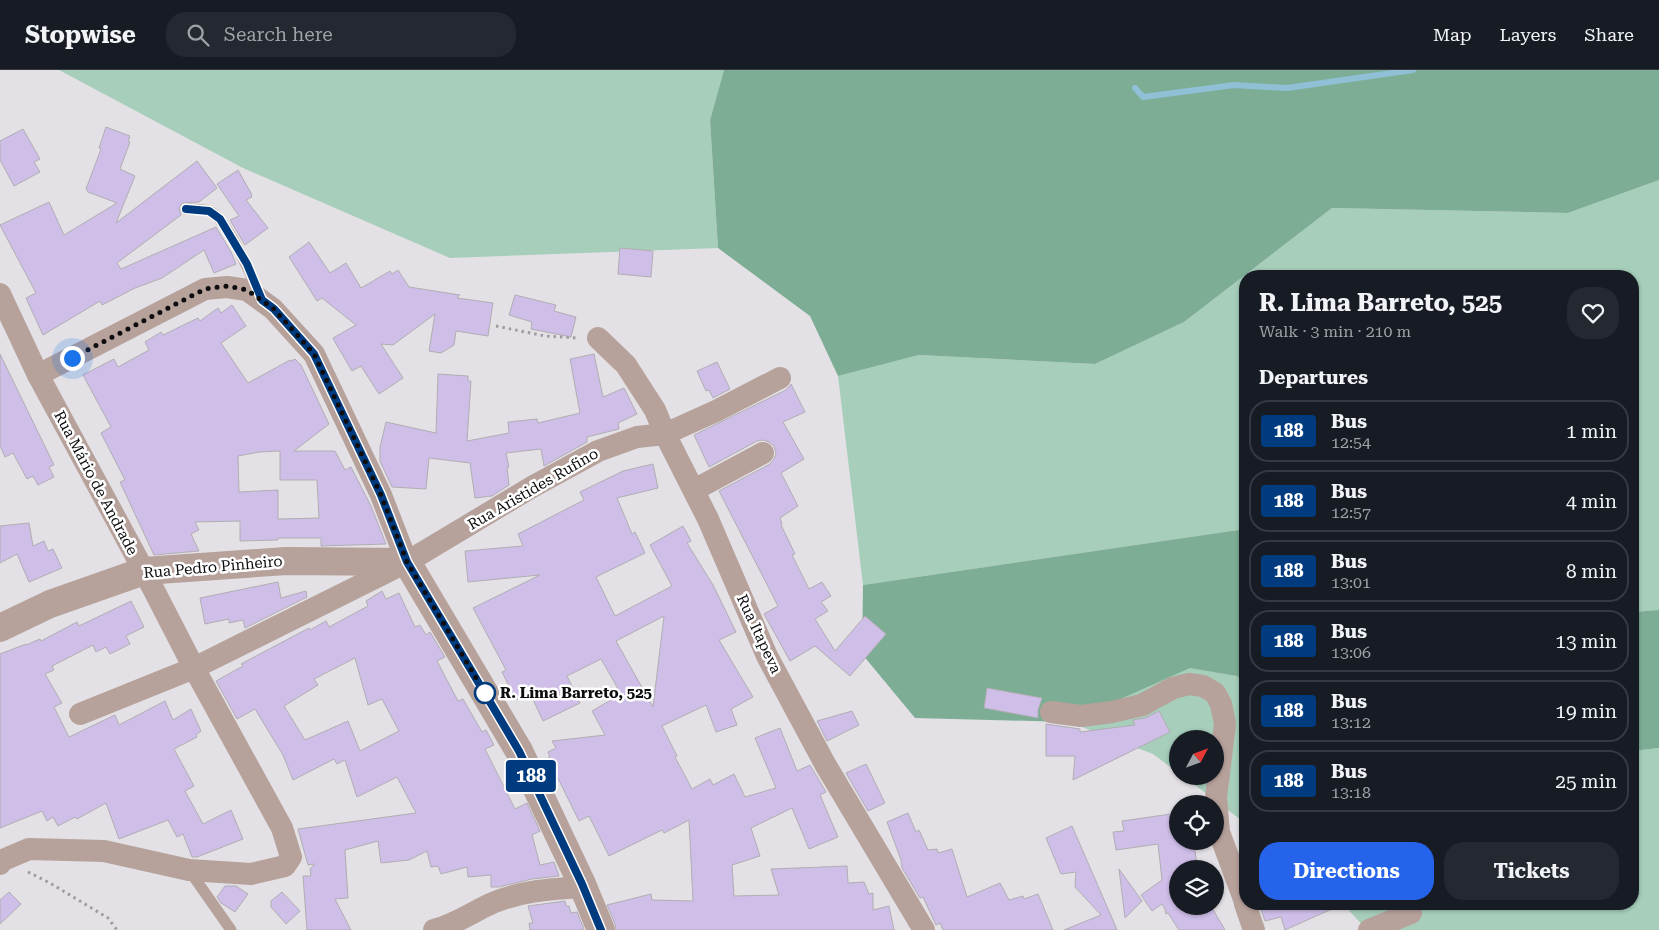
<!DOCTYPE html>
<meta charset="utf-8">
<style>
:root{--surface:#171b24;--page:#242831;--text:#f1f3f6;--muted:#9ea1a6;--line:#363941;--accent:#2563eb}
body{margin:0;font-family:"Roboto Serif",serif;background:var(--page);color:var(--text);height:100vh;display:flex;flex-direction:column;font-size:19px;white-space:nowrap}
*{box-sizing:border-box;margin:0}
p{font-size:16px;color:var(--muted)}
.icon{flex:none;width:28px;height:28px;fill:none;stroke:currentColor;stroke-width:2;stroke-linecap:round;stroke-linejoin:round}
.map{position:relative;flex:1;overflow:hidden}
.details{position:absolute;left:1239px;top:200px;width:400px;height:640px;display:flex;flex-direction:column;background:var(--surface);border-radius:20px;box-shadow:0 1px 4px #0004}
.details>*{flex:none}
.badge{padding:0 10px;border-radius:4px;font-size:18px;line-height:32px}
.needle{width:32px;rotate:49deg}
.tools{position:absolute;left:1169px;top:660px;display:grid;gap:10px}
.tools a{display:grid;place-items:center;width:55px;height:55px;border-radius:50%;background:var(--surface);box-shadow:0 1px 4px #0004;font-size:25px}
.you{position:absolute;width:25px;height:25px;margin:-12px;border:4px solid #fff;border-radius:50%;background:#1a73e8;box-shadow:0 0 0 8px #1a73e833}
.map>.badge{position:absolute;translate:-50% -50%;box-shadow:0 0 0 2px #fff}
h2{padding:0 20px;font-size:19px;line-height:45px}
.round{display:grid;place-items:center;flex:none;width:52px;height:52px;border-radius:20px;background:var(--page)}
.overview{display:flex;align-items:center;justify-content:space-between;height:85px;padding:0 20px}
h1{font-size:24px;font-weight:700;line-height:38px}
.button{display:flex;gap:10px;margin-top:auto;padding:10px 20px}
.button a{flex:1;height:58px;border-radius:20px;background:var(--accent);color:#fff;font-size:20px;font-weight:700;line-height:58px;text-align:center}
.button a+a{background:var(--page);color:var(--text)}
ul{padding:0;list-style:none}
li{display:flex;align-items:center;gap:15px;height:62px;margin:0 10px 8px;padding:0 10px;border:2px solid var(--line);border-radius:20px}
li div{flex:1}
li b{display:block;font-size:19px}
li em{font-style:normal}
li .badge{min-width:55px;font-weight:700;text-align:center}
header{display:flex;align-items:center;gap:30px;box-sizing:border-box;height:70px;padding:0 25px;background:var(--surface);border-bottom:1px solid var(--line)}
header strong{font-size:24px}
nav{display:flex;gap:28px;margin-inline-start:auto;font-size:18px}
.search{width:350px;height:45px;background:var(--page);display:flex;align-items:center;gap:12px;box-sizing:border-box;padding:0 18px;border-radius:20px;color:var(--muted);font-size:19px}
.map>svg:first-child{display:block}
.green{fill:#a6ceba}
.forest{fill:#7ead96}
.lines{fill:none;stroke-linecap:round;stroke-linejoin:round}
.stream{stroke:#8fc0d6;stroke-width:6}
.building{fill:#cfbee8;stroke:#b0aeb2;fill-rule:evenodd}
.path{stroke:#9e9ca0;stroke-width:3;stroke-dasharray:2.5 4;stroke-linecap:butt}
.service{stroke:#b7a19b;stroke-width:11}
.minor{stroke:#b7a19b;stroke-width:22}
.tertiary{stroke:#b7a19b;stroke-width:28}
.line-casing{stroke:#fff;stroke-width:11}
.line{stroke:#003b80;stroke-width:8}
.walk{stroke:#0d0c0e;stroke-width:5;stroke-dasharray:0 9}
.stop-dot{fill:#fff;stroke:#003b80;stroke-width:2.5}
.labels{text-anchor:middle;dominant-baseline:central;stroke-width:5;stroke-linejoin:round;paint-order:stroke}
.street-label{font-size:15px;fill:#0d0c0e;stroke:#fff}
.stop-label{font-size:15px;font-weight:bold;fill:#0d0c0e;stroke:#fff;text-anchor:start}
</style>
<header>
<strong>Stopwise</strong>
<div class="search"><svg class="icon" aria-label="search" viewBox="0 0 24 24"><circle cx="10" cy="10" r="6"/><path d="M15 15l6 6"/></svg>Search here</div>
<nav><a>Map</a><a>Layers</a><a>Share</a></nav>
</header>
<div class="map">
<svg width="1659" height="860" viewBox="0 0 1659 860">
<rect width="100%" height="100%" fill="#e3e1e5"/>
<g class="green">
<path d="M59,0h665l-14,50 8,128 -268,10 -207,-90z"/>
<path d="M1659,110v430l-26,2 -1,-336h-387v253l-382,56 -25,-209 81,-21 176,9 89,-42 148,-114 236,5z"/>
<path d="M1190,597l48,9 7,7v140l-62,-47h32v-37h-37l-1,33 -24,-18 -84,-32z"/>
<path d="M1659,678v182h-292l-24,-26h289l1,-153z"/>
</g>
<g class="forest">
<path d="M724,0h935v110l-91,33 -236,-5 -148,114 -89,42 -176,-9 -81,21 -28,-60 -92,-68 -8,-128z"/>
<path d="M1245,459v154l-8,-7 -47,-8 -121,54 -154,-4 -53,-64 1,-69z"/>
<path d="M1659,540v138l-26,3v-139z"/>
</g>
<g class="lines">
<path class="stream" d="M1135,18l8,9 91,-12 53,3 126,-18"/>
</g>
<g class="building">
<path d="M106,57l24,9 -2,5 2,1 -10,27 15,7 -19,47 81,-62 20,27 -18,14 -17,1 -3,5 2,7 -64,48 4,6 95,-42 15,25 5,12 -22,9 -10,-23 -42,28 -27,10 -33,17 -2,-4 -57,34 -17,-37 10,-5 -36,-68 49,-23 15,33 53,-32 -29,-11 -2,-3 15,-40 -2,-1z"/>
<path d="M23,59l17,30 -6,3 6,10 -26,14 -14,-26v-19z"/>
<path d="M238,100l14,25 -1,1 1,1 -6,3 22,28 -23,17 -15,-25 9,-4 -22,-32z"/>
<path d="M309,172l21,31 16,-10 15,25 29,-17 2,3 6,-4 11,17 51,8 -3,3 36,5 -5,33 -32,-5 -2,14 -13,8 -12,-2 6,-37 -42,31 -12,-1 22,34 -24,16 -18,-28 -9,5 -17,-29 -2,-4 23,-13 -34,-27 -5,3 -28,-44z"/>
<path d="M620,178l33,3 -2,26 -33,-3z"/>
<path d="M515,225l41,10 -2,6 22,6 -5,20 -40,-8 1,-7 -23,-7z"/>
<path d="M232,235l14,21 -25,17 27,40 42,-23 1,1 4,-2 6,6 28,59 -35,27h41l10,19 6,-3 20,39 15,38 -65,2v-8h-43v2l-38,1v-20l-45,1 4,8 -8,4 8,17 -45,4 -34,-73 5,-2 -24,-47 10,-6 -28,-52 31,-16 4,8 31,-17 -4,-8 16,-10 2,3 35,-17 2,3 18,-13 3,5zM280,381v29h37l2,38 -41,1v-29l-39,2 -1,-36 21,-4z"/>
<path d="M0,284l54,111 -5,2 5,10 -16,8 -5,-9 -6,3 -14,-26 -8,4 -5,-11z"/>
<path d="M594,284l9,43 21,-9 13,26 -19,9 1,6 -32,8v5l-43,24 -3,-17 -35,4 3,14h-2l2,18 -17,11 -17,2 -5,-35 -41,-5 -3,31 -34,-2 -12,-26v-14l6,-25 50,11 2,-59 30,2v5h3l-4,60 42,-8 -1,-11 29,-3 1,4 42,-10 -10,-54z"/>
<path d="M717,292l13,27 -17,9 -4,-8 -3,1 -9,-20z"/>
<path d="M791,314l14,28 -22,10 21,37 -23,14 17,33 -18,12 2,6 -1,1 14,29 -3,1 17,34 13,-7 9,14 -10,6 7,9 -13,8 20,32 30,-35 21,18 -36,42 -35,-30 -25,15 -26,-47 14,-8 -59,-115 51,-27 4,-5 2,-5 -2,-8 -5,-4 -6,-2 -6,1 -48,26 -15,-32 92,-45z"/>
<path d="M653,394l5,24 -41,10 15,36 3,-2 10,21 -49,24 19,39 57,-30 -22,-41 33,-19 8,15 -4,2 26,42 23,47 -17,8 34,57 -22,12 6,16 -21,7 -10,-27 -44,21 15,30 -2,1 17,32 18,-10 3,6 21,-11 11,23 31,-9 -21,-50 25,-10 17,43 13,-6 16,27 -6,3 18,42 -29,12 -17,-41 -41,20 9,28 -28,9 2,31 45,-1 -8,-26 76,-3 1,17 16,-1 5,12 4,-1v17l16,-4 5,24h-278l-1,-6 -8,-19 44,-11 1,6 41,1 -4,-81 -25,13 -2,-3 -53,26 -20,-40 -10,5 -31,-63 2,-1 -2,-5 8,-4 -4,-7 53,-6 -13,-24 29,-17 -20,-35 -34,17 13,27 -37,18 -13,-28 -14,7 -14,-28 4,-2 -33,-62 67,-33 -72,7 -3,-31 58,-5 -5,-12 66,-34 -4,-8 43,-21zM664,546l-11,91 -37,-66z"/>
<path d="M29,453l4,23 11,-5 4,10 5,-2 9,19 -33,14 -12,-28 -17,9v-37z"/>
<path d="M278,512l3,16 25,-7 1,6 -62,31 -2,-8 -14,3v-4l-24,5 -5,-26z"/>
<path d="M382,521l4,8 13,-6 16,34 5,-2 6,10 4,-3 15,25 -8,4 21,40 5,-2 19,33 4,-2 8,15 -9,4 30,60 12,-6 13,28 -8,4 8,30 14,-3 5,14 -27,3 -33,8h-8v-12l-23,2 -1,-10 -26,7 -3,-8 -7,1 -4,-16 -18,9 -28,3 -3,-22 -33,9 3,48 -13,1 16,31h-44l-4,-54h8l-1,-7 5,-5 -7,1 -10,-36 118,-16 -19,-36 -40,20 -12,-37 -8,4 -3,-5 -41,21 -10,-25 -28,-46 -18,10 -21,-38 27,-15 -2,-2 68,-36 1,2 16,-9 3,6 39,-21 -2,-5zM355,588l13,47 14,-6 17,32 -39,20 -12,-30 -43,19 -21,-34 34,-21 -4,-6z"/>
<path d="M131,531l13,26 -18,9 4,8 -20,10 -4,-7 -10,5 -3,-7 -41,21 2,4 -9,4 17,29 -8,4 15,30 46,-22 4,10 46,-24 8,19 18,-11 10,22 -5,4 1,2 -23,12 20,37 -9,5 18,33 28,-14 12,29 -46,18h-5l-9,-23 -6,3 -9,-17 -49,19 -13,-36 -29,16 -2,-2 -17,9 -5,-9 -6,4 -5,-10 -42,17v-174l26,-10v1l14,-6 1,2 36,-19 2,4z"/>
<path d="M987,618l55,10 -4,12v8l-54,-10z"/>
<path d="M852,641l7,14 -32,16 -10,-20z"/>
<path d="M1159,641l11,21 -97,48 2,-24h-29v-32l34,5v3l55,-7 -2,-5 12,-2z"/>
<path d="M866,694l19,39 -17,8 -22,-38z"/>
<path d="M908,743l8,19 3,-2 9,20 9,-1 1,4 14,-4 15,48 33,-14 9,17 14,-4 1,3 14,-5 15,36h-110l-3,-7 -4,2 -13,-28 -3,1 -18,-30 -1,-8 -14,-38z"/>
<path d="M1178,743v28h16l3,28h-19v37h33l14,24h-46l-11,-17 -2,1 -1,-5 -3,-5 -10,7 -11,-16 21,-15 -4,-36 -42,6 -3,-18 11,-1 -2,-10z"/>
<path d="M1072,756l43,99 2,5h-53l37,-15 -26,-28 1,-15 -15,2 -15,-36z"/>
<path d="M1119,799l23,32 -17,17z"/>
<path d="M225,816h11l12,8 -13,18 -14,-9 -4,-6z"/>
<path d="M9,822l12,12 -21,20v-24z"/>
<path d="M282,822l18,19 -14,13 -15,-17v-6z"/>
<path d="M565,831l1,5h3l2,7 6,-1 7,17 -5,1h-49l-1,-7h4l-5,-17z"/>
<path d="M1259,834h84l-58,26 -4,-13 -16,4z"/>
</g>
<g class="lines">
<g class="path">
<path d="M496,256l49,10 32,2"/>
<path d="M28,802l22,11 58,35 9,12"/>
</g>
<g class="service">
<path d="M186,139c7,0 16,0 23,2 17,6 43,65 50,83"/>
<path d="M189,800l42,60"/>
</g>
<g class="minor">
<path d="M0,224l38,81 106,196 50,97 88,160 9,29 -6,9 -34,8 -62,-4 -85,-19 -75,-2 -26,11 -3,4"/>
<path d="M598,268l28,27 29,45 10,24 43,85 59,137 58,108 99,166"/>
<path d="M38,305l167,-86 22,-2 20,3 26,19 41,45 67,141 26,67"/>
<path d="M694,420l69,-37"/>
<path d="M1051,642l30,4 31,-4 30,-7 31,-17 16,-4 14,2 12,7 6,11 4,20 -9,73 3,35 26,70"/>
<path d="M80,644l114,-46 213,-106 125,-75 66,-36 39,-14 28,-3 51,-23 64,-33"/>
<path d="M1245,834l9,26"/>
<path d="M434,860c19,-5 34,-15 52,-24 30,-15 65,-17 98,-19"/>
<path d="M1369,860l42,-17"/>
</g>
<path class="tertiary" d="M0,558l50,-24 94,-33 142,-10 121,1 112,189 63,133 19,46"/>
</g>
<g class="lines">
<defs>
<path id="line" d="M186,139l23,2 11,8 27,45 15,36 12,9 40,45 67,141 26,67 112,189 63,133 19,46"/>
</defs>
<use href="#line" class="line-casing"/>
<use href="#line" class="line"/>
<path class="walk" d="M72,288l133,-69 22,-3 20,4 27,19 40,45 67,141 26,67 78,131"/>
</g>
<circle class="stop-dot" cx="485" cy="623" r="10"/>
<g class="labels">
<g class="street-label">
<text transform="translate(96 413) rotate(62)">Rua Mário de Andrade</text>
<text transform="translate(533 419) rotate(-30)">Rua Aristides Rufino</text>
<text transform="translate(213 497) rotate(-5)">Rua Pedro Pinheiro</text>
<text transform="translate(759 564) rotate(65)">Rua Itapeva</text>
</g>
<g class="stop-label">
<text x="500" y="623">R. Lima Barreto, 525</text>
</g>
</g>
</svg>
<div class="tools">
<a><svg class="needle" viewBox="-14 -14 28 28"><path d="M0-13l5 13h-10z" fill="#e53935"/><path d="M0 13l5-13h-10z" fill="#9ea1a6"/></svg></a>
<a><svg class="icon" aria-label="locate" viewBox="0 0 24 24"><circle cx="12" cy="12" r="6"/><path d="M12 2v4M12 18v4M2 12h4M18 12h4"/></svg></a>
<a><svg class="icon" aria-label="layers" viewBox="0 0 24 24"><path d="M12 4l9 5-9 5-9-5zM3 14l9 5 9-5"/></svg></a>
</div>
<div class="you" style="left:72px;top:288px"></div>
<b class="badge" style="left:531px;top:706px;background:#003b80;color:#fff">188</b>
<section class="details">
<div class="overview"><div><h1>R. Lima Barreto, 525</h1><p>Walk · 3 min · 210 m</p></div><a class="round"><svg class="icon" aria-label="heart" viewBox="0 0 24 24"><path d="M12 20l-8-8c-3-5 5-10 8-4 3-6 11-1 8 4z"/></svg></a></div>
<h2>Departures</h2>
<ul>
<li><span class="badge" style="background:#003b80;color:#fff">188</span><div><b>Bus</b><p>12:54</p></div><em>1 min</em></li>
<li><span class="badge" style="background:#003b80;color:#fff">188</span><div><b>Bus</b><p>12:57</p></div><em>4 min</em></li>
<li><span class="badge" style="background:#003b80;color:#fff">188</span><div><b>Bus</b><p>13:01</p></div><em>8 min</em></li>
<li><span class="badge" style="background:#003b80;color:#fff">188</span><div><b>Bus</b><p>13:06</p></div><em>13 min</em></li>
<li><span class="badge" style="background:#003b80;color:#fff">188</span><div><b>Bus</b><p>13:12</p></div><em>19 min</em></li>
<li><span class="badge" style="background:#003b80;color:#fff">188</span><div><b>Bus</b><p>13:18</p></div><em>25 min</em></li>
</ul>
<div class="button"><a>Directions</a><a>Tickets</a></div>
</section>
</div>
